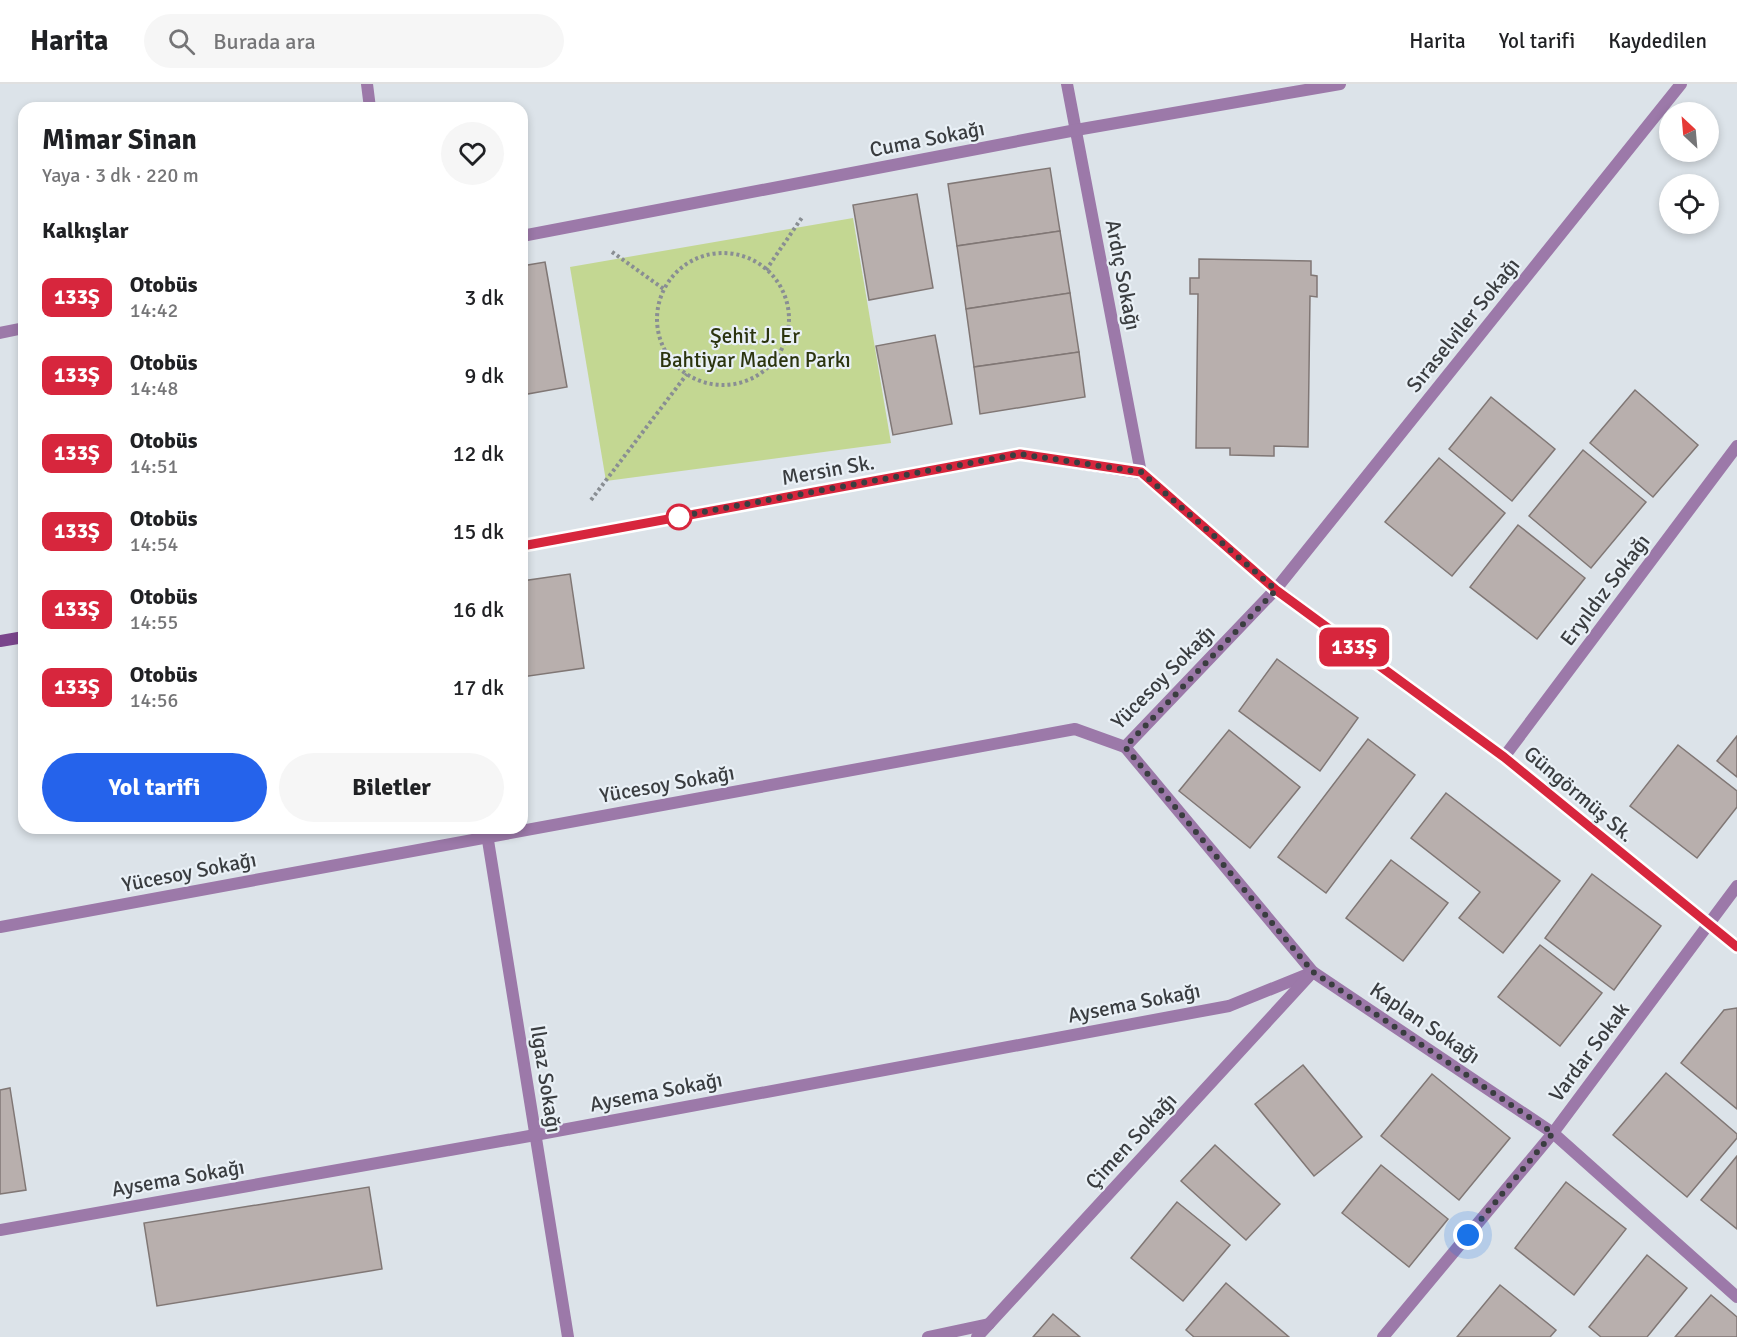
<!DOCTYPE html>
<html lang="tr">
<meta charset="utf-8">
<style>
:root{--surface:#fff;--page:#f6f6f6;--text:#202124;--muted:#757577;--line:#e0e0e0;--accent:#2563eb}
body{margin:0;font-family:Signika,sans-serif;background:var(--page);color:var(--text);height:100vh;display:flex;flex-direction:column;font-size:22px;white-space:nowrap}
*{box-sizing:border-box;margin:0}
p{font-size:20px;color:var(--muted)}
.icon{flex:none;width:33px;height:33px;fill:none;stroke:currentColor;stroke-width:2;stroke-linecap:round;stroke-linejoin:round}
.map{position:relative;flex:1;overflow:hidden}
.panel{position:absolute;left:18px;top:18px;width:510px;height:732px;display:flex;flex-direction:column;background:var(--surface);border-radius:18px;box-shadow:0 3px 9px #0003}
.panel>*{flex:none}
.badge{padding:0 12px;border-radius:9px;font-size:21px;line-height:39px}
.needle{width:39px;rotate:334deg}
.fabs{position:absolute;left:1659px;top:18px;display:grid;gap:12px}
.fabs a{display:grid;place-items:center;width:60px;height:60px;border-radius:50%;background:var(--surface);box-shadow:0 3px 9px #0003;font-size:30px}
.you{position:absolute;width:30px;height:30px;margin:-15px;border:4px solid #fff;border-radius:50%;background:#1a73e8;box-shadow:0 0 0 9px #1a73e833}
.map>.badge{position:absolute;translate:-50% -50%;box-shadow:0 0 0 3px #fff}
h2{padding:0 24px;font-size:22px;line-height:54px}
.round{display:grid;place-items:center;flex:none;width:63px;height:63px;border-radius:32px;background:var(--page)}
.headline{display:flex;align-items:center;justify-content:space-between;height:102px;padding:0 24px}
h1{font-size:28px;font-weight:800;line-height:45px}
.cta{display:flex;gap:12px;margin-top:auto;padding:12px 24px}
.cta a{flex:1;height:69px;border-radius:36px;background:var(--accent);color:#fff;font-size:24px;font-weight:800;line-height:69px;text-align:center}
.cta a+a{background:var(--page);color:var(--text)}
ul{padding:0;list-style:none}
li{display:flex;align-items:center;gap:18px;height:78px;padding:0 24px}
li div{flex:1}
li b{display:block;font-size:22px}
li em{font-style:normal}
li .badge{min-width:66px;font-weight:700;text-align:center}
header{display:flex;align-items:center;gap:36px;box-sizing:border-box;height:84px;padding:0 30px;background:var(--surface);border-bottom:2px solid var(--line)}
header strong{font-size:28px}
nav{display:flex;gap:33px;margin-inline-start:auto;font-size:21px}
.search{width:420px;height:54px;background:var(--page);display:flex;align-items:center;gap:15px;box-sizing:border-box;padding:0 21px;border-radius:33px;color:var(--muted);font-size:22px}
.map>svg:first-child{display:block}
.green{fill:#c3d792}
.building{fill:#b8afad;stroke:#807775;stroke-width:1.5}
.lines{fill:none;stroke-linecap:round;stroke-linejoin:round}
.path{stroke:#898e93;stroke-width:4;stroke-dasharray:3 3;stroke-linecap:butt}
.street{stroke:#9c79a9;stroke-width:12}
.secondary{stroke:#7a458c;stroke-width:12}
.line-casing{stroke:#fff;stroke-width:14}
.line{stroke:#d7263d;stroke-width:9}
.walk{stroke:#3a3d40;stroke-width:6;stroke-dasharray:0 10.8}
.stop-dot{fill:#fff;stroke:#d7263d;stroke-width:3}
.labels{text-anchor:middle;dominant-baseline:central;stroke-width:4.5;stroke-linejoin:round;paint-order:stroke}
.street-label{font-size:21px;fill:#3a3d40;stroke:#e9f0f6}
.park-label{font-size:21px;fill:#2b340e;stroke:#e9f0f6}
</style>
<header>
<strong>Harita</strong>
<div class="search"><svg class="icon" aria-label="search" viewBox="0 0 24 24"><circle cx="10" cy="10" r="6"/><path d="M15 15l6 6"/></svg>Burada ara</div>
<nav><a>Harita</a><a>Yol tarifi</a><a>Kaydedilen</a></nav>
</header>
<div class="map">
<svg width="1737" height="1253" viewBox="0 0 1737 1253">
<rect width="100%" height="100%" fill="#dce3e9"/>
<path class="green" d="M853,134l38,225 -285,38 -36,-214z"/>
<g class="building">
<path d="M1050,84l10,63 -103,15 -9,-62z"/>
<path d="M917,110l16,94 -64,12 -16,-95z"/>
<path d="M1060,147l10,62 -104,16 -9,-63z"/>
<path d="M1199,175l112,2v14l6,1v21l-7,-1 -2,151 -34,-1v10l-44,-1v-7h-34l2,-154h-8v-16h9z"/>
<path d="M545,178l22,125 -45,8v-129z"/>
<path d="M1070,209l9,59 -105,15 -8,-58z"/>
<path d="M935,251l17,89 -59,11 -17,-89z"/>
<path d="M1079,268l6,45 -105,17 -6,-47z"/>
<path d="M1635,306l63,55 -45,52 -63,-54z"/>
<path d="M1491,313l64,52 -43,52 -63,-52z"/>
<path d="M1583,366l63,52 -55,66 -62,-52z"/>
<path d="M1439,374l66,55 -53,63 -67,-54z"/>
<path d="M1518,441l67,53 -48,61 -67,-52z"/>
<path d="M570,490l14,94 -62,9v-96z"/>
<path d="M1277,575l81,59 -38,53 -81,-60z"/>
<path d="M1229,646l71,57 -50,61 -71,-57z"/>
<path d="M1737,652v41l-20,-16z"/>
<path d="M1368,655l47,36 -89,118 -48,-36z"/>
<path d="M1678,661l59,46v16l-40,51 -67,-52z"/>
<path d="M1446,709l114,88 -57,72 -44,-35 21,-26 -69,-54z"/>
<path d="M1391,776l57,43 -45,58 -57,-43z"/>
<path d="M1592,790l69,52 -47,64 -69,-52z"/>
<path d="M1540,861l62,48 -42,53 -62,-49z"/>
<path d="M1737,924v101l-56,-46 43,-53z"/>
<path d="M1303,981l59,72 -48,39 -59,-72z"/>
<path d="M1666,989l71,61v4l-50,59 -74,-62z"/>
<path d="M1432,990l78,64 -51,62 -78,-64z"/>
<path d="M10,1004l16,102 -26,4v-104z"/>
<path d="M1215,1061l65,59 -34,36 -65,-59z"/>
<path d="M1737,1072v73l-36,-29z"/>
<path d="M1381,1081l67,54 -39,48 -67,-54z"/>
<path d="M1566,1098l60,47 -52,66 -59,-47z"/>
<path d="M369,1103l13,82 -225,37 -13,-83z"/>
<path d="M1177,1118l53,43 -47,56 -52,-43z"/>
<path d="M1647,1171l40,33 -40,49h-46l-12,-10z"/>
<path d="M1226,1199l63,54h-95l-8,-7z"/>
<path d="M1500,1201l56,45 -6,7h-93z"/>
<path d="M1711,1211l26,22v20h-62z"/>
<path d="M1053,1230l27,23h-47z"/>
</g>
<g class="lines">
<g class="path">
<path d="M612,168l53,38"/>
<circle cx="723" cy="235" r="66"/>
<path d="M766,186l37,-54"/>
<path d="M591,416l96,-126"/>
</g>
<g class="street">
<path d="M367,0l3,24"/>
<path d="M1067,0l74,389"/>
<path d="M522,152l554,-106 264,-46"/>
<path d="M0,249l24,-5"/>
<path d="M1125,663l188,225 240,161 184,164"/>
<path d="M1504,673l233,-311"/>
<path d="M486,744l82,509"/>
<path d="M0,843l1075,-198 50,18 151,-158 405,-505"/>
<path d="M0,1146l535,-95 694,-129 84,-34"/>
<path d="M928,1253l61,-13"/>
<path d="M977,1253l333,-362"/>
<path d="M1383,1253l170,-204 184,-247"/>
</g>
<g class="secondary">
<path d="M522,462l498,-92 121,19 135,116 228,168 233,190"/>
<path d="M0,557l24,-4"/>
</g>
</g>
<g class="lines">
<defs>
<path id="line" d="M522,462l498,-92 121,18 135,118 228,167 233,190"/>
</defs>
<use href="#line" class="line-casing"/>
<use href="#line" class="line"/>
<path class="walk" d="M679,433h-3l344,-63 121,18 135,118 -151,157 188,225 240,161 -85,102"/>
</g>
<circle class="stop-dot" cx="679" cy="433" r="12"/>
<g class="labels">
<g class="street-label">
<text transform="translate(927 55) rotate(-11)">Cuma Sokağı</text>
<text transform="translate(1123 191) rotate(79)">Ardıç Sokağı</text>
<text transform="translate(1463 241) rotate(-51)">Sıraselviler Sokağı</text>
<text transform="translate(828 386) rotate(-10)">Mersin Sk.</text>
<text transform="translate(1605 506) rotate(-53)">Eryıldız Sokağı</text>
<text transform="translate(1163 593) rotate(-45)">Yücesoy Sokağı</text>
<text transform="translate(667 700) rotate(-10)">Yücesoy Sokağı</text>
<text transform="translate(1579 710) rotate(40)">Güngörmüş Sk.</text>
<text transform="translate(189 788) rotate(-11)">Yücesoy Sokağı</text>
<text transform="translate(1134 919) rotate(-11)">Aysema Sokağı</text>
<text transform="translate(1425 939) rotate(34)">Kaplan Sokağı</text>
<text transform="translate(1589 968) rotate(-53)">Vardar Sokak</text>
<text transform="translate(546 995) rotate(81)">Ilgaz Sokağı</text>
<text transform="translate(656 1008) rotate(-11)">Aysema Sokağı</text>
<text transform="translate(1131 1057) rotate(-47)">Çimen Sokağı</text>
<text transform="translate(178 1094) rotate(-10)">Aysema Sokağı</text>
</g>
<g class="park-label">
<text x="755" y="252">Şehit J. Er<tspan x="755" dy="24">Bahtiyar Maden Parkı</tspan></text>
</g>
</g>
</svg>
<div class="fabs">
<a><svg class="needle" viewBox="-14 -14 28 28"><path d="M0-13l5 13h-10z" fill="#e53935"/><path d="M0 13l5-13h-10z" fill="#757577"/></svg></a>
<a><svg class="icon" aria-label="locate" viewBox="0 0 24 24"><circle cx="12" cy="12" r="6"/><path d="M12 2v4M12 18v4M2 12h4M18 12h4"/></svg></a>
</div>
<div class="you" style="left:1468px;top:1151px"></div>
<b class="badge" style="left:1354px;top:563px;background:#d7263d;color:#fff">133Ş</b>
<section class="panel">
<div class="headline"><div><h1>Mimar Sinan</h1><p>Yaya · 3 dk · 220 m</p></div><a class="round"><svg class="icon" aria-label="heart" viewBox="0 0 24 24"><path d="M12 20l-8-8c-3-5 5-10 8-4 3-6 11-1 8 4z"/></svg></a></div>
<h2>Kalkışlar</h2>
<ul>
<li><span class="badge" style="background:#d7263d;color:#fff">133Ş</span><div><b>Otobüs</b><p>14:42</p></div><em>3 dk</em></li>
<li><span class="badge" style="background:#d7263d;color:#fff">133Ş</span><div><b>Otobüs</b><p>14:48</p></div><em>9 dk</em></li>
<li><span class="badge" style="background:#d7263d;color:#fff">133Ş</span><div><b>Otobüs</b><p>14:51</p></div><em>12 dk</em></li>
<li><span class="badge" style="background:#d7263d;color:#fff">133Ş</span><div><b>Otobüs</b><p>14:54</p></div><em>15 dk</em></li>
<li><span class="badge" style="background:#d7263d;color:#fff">133Ş</span><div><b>Otobüs</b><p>14:55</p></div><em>16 dk</em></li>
<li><span class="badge" style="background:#d7263d;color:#fff">133Ş</span><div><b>Otobüs</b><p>14:56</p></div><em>17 dk</em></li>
</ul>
<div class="cta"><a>Yol tarifi</a><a>Biletler</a></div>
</section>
</div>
